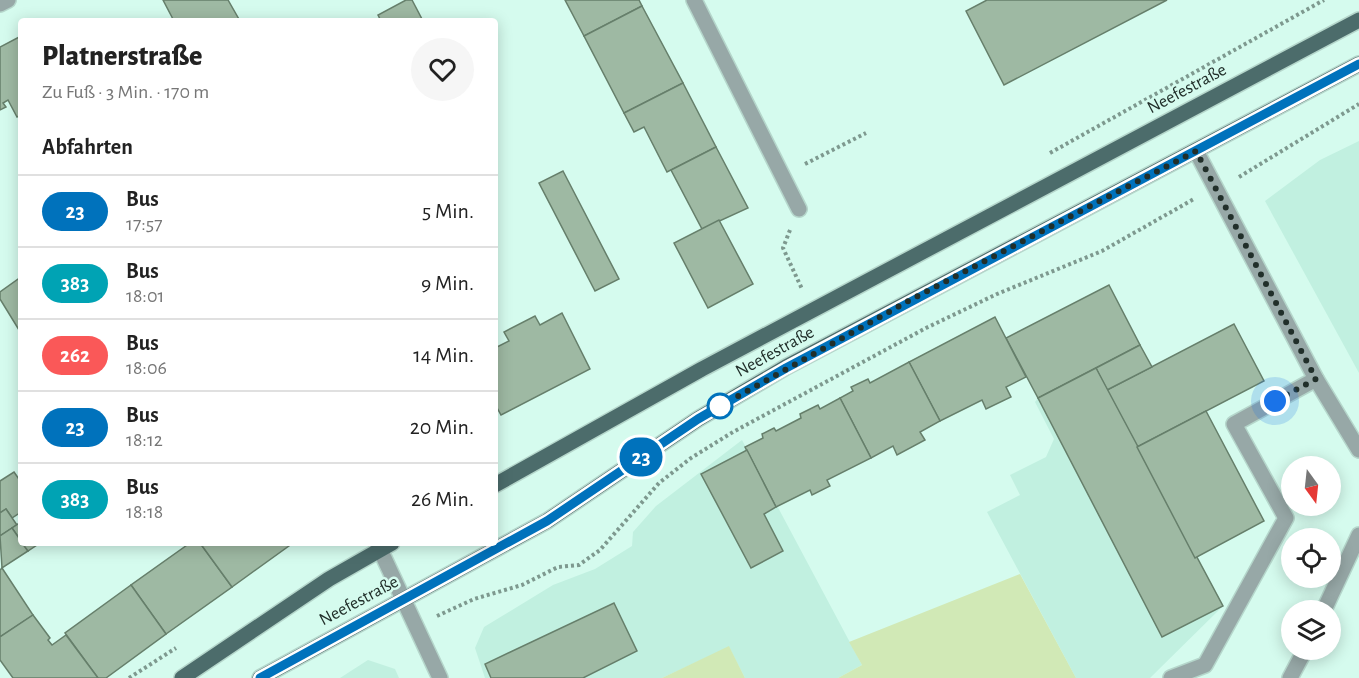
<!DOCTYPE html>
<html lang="de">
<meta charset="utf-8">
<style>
:root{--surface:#fff;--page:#f6f6f6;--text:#222;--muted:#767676;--line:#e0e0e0}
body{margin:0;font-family:"Alegreya Sans",sans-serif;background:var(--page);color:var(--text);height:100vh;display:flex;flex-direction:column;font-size:22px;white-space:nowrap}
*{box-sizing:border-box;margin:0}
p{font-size:20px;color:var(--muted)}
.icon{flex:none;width:33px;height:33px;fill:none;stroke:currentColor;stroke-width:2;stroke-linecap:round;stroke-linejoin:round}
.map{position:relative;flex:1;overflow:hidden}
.drawer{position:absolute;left:18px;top:18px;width:480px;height:528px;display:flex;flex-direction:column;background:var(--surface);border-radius:6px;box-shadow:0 3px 15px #0003}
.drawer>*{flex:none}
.badge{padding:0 12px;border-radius:20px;font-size:21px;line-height:39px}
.needle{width:39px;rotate:165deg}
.controls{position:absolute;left:1281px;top:456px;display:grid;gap:12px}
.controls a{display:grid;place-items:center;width:60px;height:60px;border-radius:50%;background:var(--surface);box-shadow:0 3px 15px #0003;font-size:30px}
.you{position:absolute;width:30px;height:30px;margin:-15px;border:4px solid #fff;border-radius:50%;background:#1a73e8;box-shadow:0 0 0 9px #1a73e833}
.map>.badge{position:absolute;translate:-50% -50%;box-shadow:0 0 0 3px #fff}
h2{padding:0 24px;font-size:22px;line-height:54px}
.round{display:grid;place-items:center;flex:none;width:63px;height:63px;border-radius:32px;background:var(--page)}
.headline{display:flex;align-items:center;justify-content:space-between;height:102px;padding:0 24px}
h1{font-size:28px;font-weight:800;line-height:45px}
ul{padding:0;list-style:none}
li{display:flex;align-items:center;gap:18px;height:72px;padding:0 24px;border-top:2px solid var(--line)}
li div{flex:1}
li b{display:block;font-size:22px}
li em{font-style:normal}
li .badge{min-width:66px;font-weight:700;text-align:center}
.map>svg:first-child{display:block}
.built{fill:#c1f0e0}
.green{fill:#d1e9b6}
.building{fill:#9eb9a3;stroke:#667f6b;stroke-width:1.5}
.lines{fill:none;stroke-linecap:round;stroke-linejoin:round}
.minor-casing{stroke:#b5d6cb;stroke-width:18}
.major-casing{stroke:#b5d6cb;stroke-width:18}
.path{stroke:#7e998f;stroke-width:4;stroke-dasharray:3 3;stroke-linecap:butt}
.minor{stroke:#97a8a7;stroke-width:15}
.major{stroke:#4c6c6b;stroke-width:15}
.line-casing{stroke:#fff;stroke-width:14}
.line{stroke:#0072bc;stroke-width:9}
.walk{stroke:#212f2a;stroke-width:6;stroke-dasharray:0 10.8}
.stop-dot{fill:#fff;stroke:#0072bc;stroke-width:3}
.labels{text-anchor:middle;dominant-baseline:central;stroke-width:5;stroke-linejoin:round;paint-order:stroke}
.street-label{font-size:18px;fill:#212f2a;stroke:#d5fbee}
</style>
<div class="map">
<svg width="1359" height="678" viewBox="0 0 1359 678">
<rect width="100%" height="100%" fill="#d5fbee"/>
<g class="built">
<path d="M1359,141v232l-94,-172 55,-41z"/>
<path d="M1096,368l127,238 -73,72h-74l-89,-166 33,-17 -10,-20 36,-18 8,-18 -19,-37 3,-4z"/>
<path d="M742,440l120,225 -24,13h-93l-16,-31 -67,31h-177l-10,-30 9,-21 69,-42 42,-16 37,-23 1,-14 23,-26z"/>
<path d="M368,660l27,9 4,9h-59z"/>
</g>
<g class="green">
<path d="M1020,574l56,104h-238l24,-13 -13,-23z"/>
<path d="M729,646l16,32h-83z"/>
</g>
<g class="building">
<path d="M163,0h65l12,21h-66z"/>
<path d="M406,0h6l11,21h-42l-3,-6z"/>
<path d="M565,0h74l3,6 -58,30z"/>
<path d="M987,0h180l-163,85 -38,-74z"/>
<path d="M642,6l41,77 -59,30 -40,-77z"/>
<path d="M21,36v79l-4,2 -9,-17 -5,3 3,4 -6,3v-63z"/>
<path d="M683,83l33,64 -49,25 -23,-45 -10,5 -10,-19z"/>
<path d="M716,147l32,61 -46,21 -31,-59z"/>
<path d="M563,171l56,108 -24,12 -56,-108z"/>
<path d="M719,220l34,64 -45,24 -34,-65z"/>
<path d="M21,277v52l-2,1 -19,-31v-7z"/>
<path d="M1109,285l31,60 -102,53 -32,-60z"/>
<path d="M562,313l28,56 -89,46 -6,-11v-56l14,-7 -5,-9 31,-16 5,9z"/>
<path d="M995,317l31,60 -20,10 5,10 -25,12 -4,-9 -42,21 -31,-59z"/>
<path d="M1234,324l30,57 -127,66 -30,-57z"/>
<path d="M1140,345l12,22 -45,23 -11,-22z"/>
<path d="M909,362l31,59 -20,11 5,8 -28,15 -4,-9 -22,12 -31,-60 13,-7 -2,-4 17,-8 2,4z"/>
<path d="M1096,368l127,238 -61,31 -124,-239z"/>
<path d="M840,398l31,60 -44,22 3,6 -18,9 -2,-5 -34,17 -31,-60 18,-9 -1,-4 12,-6 2,3 25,-13 -1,-4 18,-9 2,4z"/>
<path d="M1206,411l58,110 -69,37 -58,-111z"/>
<path d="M747,450l29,57 -12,7 19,37 -32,17 -50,-94z"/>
<path d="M14,472l7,10v30l-9,6 -6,-9 -6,4v-32z"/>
<path d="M6,509l11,16 -17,11v-23z"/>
<path d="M21,522v19l-9,-13z"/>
<path d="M12,528l16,23 -26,17 -2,-32z"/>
<path d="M22,543h18l-12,8z"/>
<path d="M190,543h10l32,44 -66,47 -35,-49z"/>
<path d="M200,543h93l-61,44z"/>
<path d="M2,568l31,47 -33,22v-67z"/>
<path d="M131,585l35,49 -60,44h-8l-33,-45z"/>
<path d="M614,603l23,48 -54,27h-92l-6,-14z"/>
<path d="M33,615l17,23 -2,2 4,5 14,-10 32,43h-85l-13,-18v-23z"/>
</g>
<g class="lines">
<defs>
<g id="minor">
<path d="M694,0l105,209"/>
<path d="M0,4l8,-4"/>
<path d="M1196,151l120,228 43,71"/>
<path d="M377,543l63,135"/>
<path d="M1324,610l35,-75"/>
<path d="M1171,678l34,-13 81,-147 -52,-94 82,-45"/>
<path d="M1290,678l15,-28"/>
</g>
<g id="major">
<path d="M495,485l207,-116 657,-349"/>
<path d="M182,678l147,-99 63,-36"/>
<path d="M260,678l287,-157 151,-102 88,-52 573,-303"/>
</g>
</defs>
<use href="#minor" class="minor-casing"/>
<use href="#major" class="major-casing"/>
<g class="path">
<path d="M1050,153l274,-153"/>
<path d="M805,164l61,-31"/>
<path d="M1239,177l120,-73"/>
<path d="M790,230l-7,18 19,41"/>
<path d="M437,616l37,-17 48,-14 36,-18 21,-2 21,-15 59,-67 32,-25 42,-26 193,-104 71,-34 105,-43 92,-52"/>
<path d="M129,678l47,-30"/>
</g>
<use href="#minor" class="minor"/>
<use href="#major" class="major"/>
</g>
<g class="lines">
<defs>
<path id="line" d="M260,678l287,-157 151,-102 88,-51 573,-304"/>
</defs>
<use href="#line" class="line-casing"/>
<use href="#line" class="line"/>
<path class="walk" d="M720,406l-5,3 199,-111 282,-147 120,228 -41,22"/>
</g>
<circle class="stop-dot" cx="720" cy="406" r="12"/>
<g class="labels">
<g class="street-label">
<text transform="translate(1187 89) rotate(-28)">Neefestraße</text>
<text transform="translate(775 352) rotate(-29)">Neefestraße</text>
<text transform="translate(359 601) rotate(-28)">Neefestraße</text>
</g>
</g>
</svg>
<div class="controls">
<a><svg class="needle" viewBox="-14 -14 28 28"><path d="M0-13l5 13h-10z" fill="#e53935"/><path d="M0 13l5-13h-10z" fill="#767676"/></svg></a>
<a><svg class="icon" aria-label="locate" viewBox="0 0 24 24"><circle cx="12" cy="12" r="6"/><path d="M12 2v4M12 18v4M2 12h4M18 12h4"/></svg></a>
<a><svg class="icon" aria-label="layers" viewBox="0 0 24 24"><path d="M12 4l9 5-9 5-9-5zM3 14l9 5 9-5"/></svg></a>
</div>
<div class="you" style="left:1275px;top:401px"></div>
<b class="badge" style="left:641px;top:457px;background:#0072bc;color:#fff">23</b>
<section class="drawer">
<div class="headline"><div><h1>Platnerstraße</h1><p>Zu Fuß · 3 Min. · 170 m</p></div><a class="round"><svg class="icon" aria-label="heart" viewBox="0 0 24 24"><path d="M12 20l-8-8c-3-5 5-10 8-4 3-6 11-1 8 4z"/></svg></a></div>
<h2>Abfahrten</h2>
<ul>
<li><span class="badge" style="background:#0072bc;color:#fff">23</span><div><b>Bus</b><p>17:57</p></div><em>5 Min.</em></li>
<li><span class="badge" style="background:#00a3b4;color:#fff">383</span><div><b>Bus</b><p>18:01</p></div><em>9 Min.</em></li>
<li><span class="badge" style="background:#fa5858;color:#fff">262</span><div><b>Bus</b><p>18:06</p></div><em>14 Min.</em></li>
<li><span class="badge" style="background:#0072bc;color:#fff">23</span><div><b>Bus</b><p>18:12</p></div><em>20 Min.</em></li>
<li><span class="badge" style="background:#00a3b4;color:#fff">383</span><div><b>Bus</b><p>18:18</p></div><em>26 Min.</em></li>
</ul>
</section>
</div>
